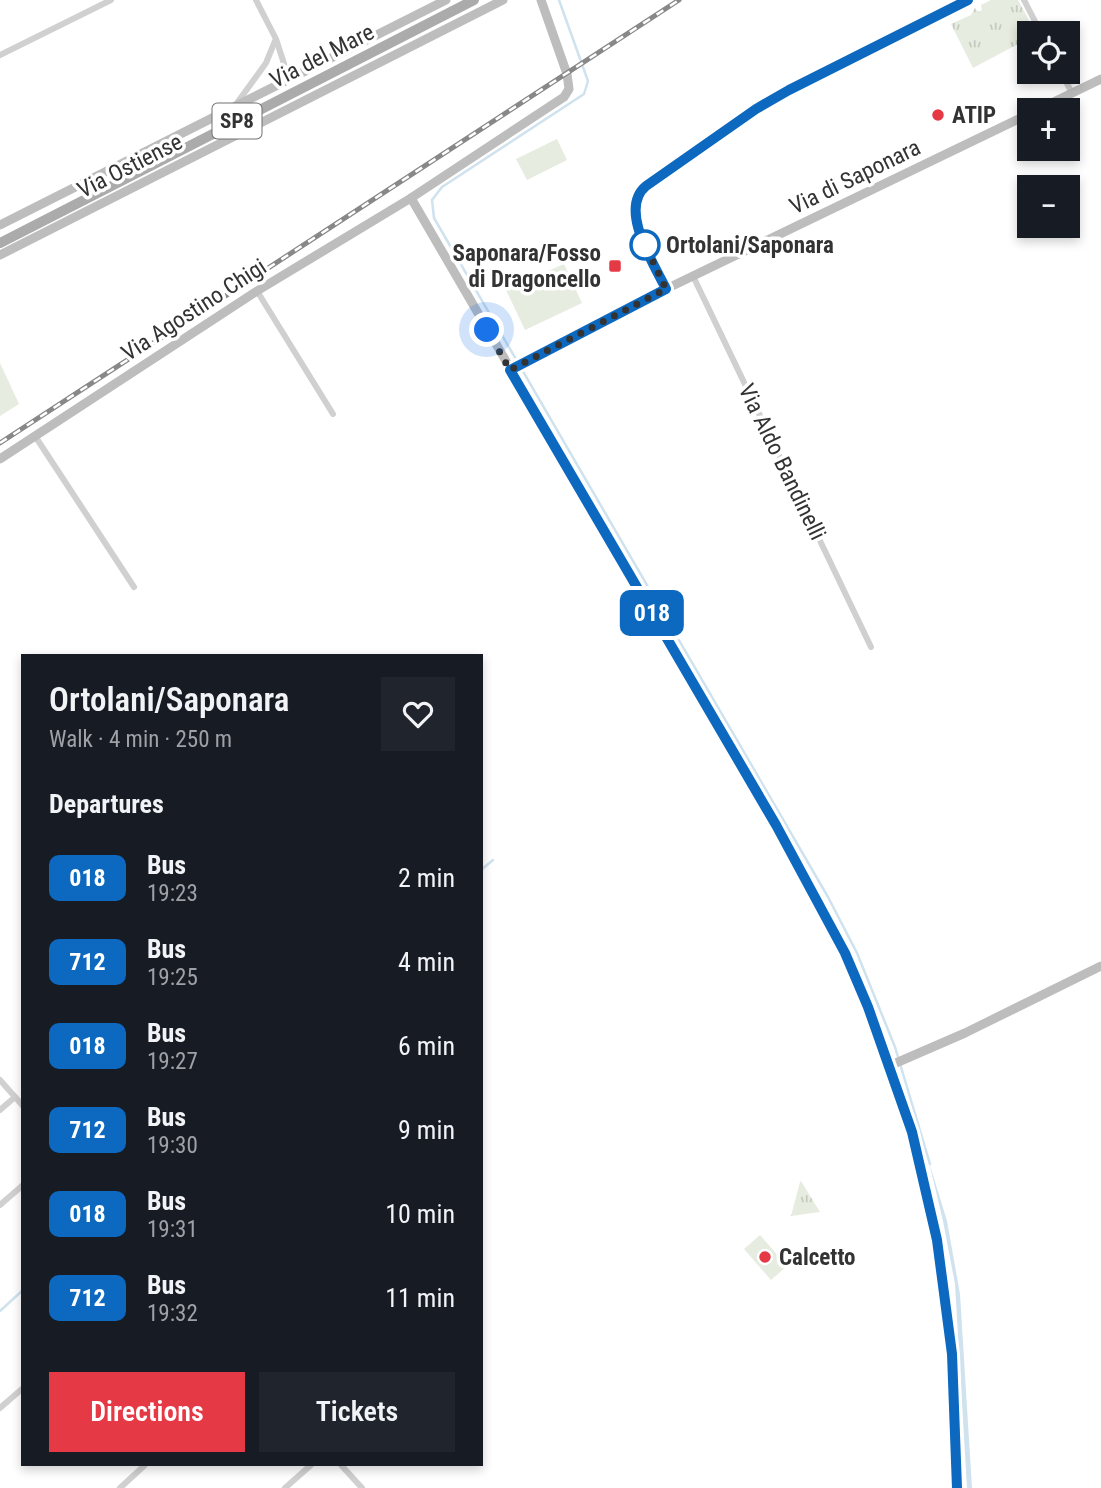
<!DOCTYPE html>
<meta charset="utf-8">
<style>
:root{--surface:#171b24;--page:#20242c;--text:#f1f3f6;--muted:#9ea1a6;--accent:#e63946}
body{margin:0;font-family:"Roboto Condensed",sans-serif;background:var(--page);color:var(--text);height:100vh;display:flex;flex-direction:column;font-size:26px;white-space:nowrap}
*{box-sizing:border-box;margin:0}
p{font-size:23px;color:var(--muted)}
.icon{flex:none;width:38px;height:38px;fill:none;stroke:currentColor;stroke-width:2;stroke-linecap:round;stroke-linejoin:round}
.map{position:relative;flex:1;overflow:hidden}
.sheet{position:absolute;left:21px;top:654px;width:462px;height:812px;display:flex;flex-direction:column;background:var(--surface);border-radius:0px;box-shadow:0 4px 10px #0003}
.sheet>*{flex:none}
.badge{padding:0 14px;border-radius:10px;font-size:24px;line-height:46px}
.buttons{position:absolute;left:1017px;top:21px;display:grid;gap:14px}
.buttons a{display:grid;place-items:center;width:63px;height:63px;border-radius:0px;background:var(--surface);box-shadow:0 4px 10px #0003;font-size:35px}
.you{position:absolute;width:35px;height:35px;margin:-18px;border:5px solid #fff;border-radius:50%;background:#1a73e8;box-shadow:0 0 0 10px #1a73e833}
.map>.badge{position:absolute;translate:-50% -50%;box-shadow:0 0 0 4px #fff}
h2{padding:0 28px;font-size:26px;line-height:63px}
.round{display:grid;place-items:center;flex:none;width:74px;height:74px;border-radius:0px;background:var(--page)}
.head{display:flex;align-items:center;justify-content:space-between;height:119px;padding:0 28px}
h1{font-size:33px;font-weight:600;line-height:52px}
.primary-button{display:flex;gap:14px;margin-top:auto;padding:14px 28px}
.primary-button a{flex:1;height:80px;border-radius:0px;background:var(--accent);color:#fff;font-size:28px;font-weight:600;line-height:80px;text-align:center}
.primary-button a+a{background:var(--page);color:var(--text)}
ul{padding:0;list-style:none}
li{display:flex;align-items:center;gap:21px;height:84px;padding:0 28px}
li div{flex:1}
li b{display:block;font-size:26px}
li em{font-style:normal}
li .badge{min-width:77px;font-weight:700;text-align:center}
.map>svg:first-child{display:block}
.grass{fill:url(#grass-tufts)}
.pitch{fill:#e6ecdf}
.water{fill:#cfe2ee}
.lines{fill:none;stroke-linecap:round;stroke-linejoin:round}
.stream{stroke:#cfe2ee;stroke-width:2.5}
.street{stroke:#d0d0d0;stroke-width:6}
.secondary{stroke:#bdbdbd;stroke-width:9}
.primary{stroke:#ababab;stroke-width:10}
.rail-casing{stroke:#888;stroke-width:5}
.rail{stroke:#fff;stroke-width:2.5;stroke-dasharray:8;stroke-linecap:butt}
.line-casing{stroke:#fff;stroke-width:16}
.line{stroke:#0c69bf;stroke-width:10}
.walk{stroke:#333;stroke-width:7;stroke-dasharray:0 12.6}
.poi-dot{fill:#e63946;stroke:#fff;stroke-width:2.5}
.stop-dot{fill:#fff;stroke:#0c69bf;stroke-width:3.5}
.labels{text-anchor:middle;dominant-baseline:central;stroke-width:7;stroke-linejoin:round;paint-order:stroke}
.shield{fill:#fff;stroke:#707070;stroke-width:2}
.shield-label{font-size:21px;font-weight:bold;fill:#333}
.street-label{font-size:23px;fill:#333;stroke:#fff}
.poi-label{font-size:23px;font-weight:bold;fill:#333;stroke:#fff;text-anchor:start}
.stop-label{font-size:23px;font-weight:bold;fill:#333;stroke:#fff;text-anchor:start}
</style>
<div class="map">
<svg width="1101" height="1488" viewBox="0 0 1101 1488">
<defs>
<pattern id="grass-tufts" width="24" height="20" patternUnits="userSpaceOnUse" patternTransform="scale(1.75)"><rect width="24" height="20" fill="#e6ecdf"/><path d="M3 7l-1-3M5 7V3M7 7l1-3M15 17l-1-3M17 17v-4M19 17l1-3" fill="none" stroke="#c6cbc0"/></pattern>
</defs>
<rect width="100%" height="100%" fill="#fff"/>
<g class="grass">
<path d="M991,0h27l18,33h-7v5l-56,30 -22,-44 20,-9 4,-7 3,4 4,-2 -1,-5z"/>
<path d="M801,1181l19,31 -29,4 9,-34z"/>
</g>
<g class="pitch">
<path d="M557,139l10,21 -40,20 -11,-21z"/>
<path d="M564,264l18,39 -57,27 -19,-40z"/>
<path d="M0,363l19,41 -19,12z"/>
<path d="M760,1235l27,31 -16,14 -27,-31z"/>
</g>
<path class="water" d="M929,1162l18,59 13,73 12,194h-5l-12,-204 -12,-63z"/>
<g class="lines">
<g class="stream">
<path d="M559,0l29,81 -4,13 -142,93 -10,13 2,18 394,679 29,56 38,94 35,117"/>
<path d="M481,870l12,-10"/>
<path d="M0,1311l23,-21"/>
</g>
<g class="street">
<path d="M256,0l20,39 13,40"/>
<path d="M1024,0l17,33"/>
<path d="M0,55l111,-55"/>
<path d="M1061,72l11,21"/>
<path d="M237,103l29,-40 9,-22"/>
<path d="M693,276l178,371"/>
<path d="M257,291l76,123"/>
<path d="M35,436l99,151"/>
<path d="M0,1080l23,26"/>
<path d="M0,1110l15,-13"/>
<path d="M0,1205l23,-20"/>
<path d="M0,1408l23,-20"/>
<path d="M341,1465l21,23"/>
<path d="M120,1488l25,-23"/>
<path d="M285,1488l26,-23"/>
</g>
<g class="secondary">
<path d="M1037,110l64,-31"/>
<path d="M411,198l365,627 69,128 23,54 44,125 25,108 15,114 5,134"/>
<path d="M0,225l446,-225"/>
<path d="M0,255l503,-255"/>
<path d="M666,289c-12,-24 -44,-74 -25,-99 99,-81 213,-134 327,-190"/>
<path d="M510,370l156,-81 363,-175"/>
<path d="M0,459l257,-168 154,-93 153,-101 5,-8 -2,-15 -26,-74"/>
<path d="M889,1066l76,-33 136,-67"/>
</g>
<path class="primary" d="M0,243l474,-243"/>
<defs>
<path id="rail" d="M0,443l679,-443"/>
</defs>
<use href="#rail" class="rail-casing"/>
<use href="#rail" class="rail"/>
</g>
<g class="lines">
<defs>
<path id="line" d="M957,1488l-5,-134 -15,-114 -25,-108 -44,-125 -23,-54 -69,-128 -266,-455 156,-81c-12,-25 -48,-80 -20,-103l110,-77 33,-19 179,-90"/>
</defs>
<use href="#line" class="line-casing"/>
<use href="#line" class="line"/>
<path class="walk" d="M487,330l23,40 156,-81 -21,-44"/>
</g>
<g class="poi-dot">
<circle cx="938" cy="115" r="7"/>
<rect x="608" y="259" width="14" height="14" rx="3.5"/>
<circle cx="765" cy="1257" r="7"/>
</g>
<circle class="stop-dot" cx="645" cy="245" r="14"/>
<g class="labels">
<rect class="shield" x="212.5" y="103.5" width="49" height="35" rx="5"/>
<g class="shield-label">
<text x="237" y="121">SP8</text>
</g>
<g class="street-label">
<text transform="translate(322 56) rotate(-27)">Via del Mare</text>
<text transform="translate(130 166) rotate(-27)">Via Ostiense</text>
<text transform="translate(855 177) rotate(-26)">Via di Saponara</text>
<text transform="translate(194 310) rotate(-33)">Via Agostino Chigi</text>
<text transform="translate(782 462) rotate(64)">Via Aldo Bandinelli</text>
</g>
<g class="poi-label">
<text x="952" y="115">ATIP</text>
<text x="601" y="253" text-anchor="end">Saponara/Fosso<tspan x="601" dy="26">di Dragoncello</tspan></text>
<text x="779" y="1257">Calcetto</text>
</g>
<g class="stop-label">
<text x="666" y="245">Ortolani/Saponara</text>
</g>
</g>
</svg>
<div class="buttons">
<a><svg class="icon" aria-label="locate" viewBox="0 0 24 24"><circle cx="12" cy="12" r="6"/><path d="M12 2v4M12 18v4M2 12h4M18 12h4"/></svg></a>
<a>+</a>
<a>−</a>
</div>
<div class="you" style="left:487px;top:330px"></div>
<b class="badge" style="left:652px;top:613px;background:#0c69bf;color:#fff">018</b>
<section class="sheet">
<div class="head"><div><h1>Ortolani/Saponara</h1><p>Walk · 4 min · 250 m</p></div><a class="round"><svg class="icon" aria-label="heart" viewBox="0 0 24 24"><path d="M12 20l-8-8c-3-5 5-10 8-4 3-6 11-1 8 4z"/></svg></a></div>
<h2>Departures</h2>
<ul>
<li><span class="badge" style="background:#0c69bf;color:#fff">018</span><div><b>Bus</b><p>19:23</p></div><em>2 min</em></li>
<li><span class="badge" style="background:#0c69bf;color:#fff">712</span><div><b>Bus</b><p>19:25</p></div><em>4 min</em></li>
<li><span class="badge" style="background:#0c69bf;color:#fff">018</span><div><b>Bus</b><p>19:27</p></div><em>6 min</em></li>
<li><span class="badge" style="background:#0c69bf;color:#fff">712</span><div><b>Bus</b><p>19:30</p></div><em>9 min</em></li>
<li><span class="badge" style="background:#0c69bf;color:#fff">018</span><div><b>Bus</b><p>19:31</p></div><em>10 min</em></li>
<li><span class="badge" style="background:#0c69bf;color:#fff">712</span><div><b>Bus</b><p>19:32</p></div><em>11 min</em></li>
</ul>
<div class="primary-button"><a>Directions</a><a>Tickets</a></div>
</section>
</div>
